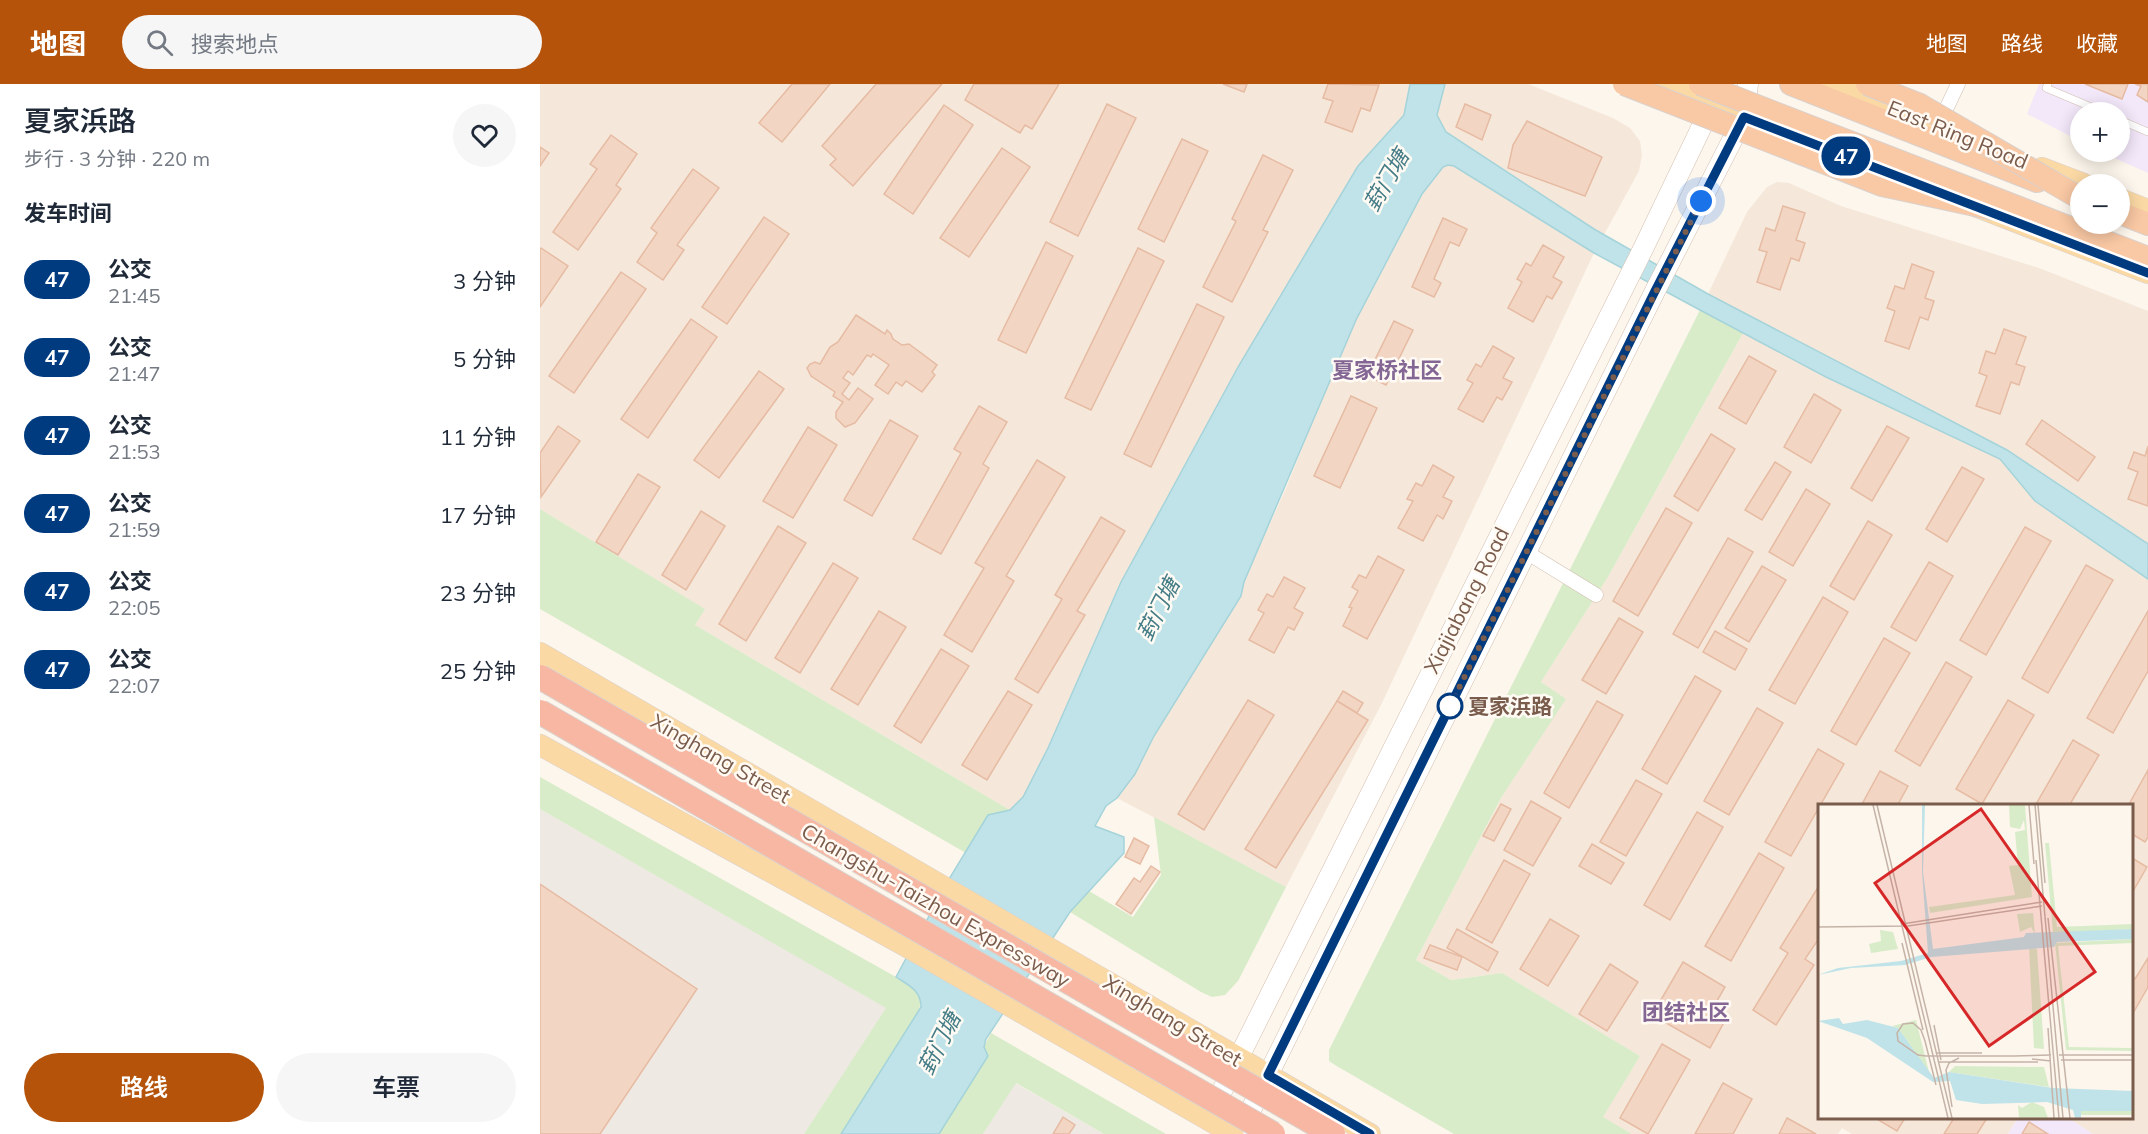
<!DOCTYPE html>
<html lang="zh">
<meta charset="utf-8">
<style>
:root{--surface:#fff;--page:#f6f6f7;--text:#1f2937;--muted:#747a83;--accent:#b45309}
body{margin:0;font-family:Mulish,"Noto Sans SC",sans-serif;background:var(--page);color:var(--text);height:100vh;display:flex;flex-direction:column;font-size:22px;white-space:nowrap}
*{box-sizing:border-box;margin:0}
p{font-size:20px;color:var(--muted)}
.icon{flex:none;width:33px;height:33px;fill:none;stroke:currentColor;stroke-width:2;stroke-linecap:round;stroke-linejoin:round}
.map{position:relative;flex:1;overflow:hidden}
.panel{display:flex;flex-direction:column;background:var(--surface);width:540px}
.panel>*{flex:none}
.badge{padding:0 12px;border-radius:20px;font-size:21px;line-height:39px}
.buttons{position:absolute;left:1530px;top:18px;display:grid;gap:12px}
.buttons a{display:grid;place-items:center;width:60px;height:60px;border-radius:50%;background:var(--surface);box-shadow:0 3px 15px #0003;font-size:30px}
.you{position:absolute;width:30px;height:30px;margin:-15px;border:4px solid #fff;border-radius:50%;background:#1a73e8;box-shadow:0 0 0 9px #1a73e833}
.map>.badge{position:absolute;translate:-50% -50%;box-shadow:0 0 0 3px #fff}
h2{padding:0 24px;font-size:22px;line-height:54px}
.round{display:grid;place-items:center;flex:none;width:63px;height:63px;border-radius:32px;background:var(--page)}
.overview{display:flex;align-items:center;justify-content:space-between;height:102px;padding:0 24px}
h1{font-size:28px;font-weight:600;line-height:45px}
.primary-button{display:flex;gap:12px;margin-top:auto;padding:12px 24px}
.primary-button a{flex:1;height:69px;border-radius:36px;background:var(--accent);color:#fff;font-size:24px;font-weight:600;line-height:69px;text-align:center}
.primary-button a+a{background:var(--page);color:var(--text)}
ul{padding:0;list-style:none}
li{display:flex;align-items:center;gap:18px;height:78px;padding:0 24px}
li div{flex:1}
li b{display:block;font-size:22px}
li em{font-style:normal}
li .badge{min-width:66px;font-weight:700;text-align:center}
header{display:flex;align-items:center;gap:36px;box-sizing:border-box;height:84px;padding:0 30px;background:var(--accent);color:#fff}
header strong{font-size:28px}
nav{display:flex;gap:33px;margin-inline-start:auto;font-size:21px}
.search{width:420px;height:54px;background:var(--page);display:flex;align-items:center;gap:15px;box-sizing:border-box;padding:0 21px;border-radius:33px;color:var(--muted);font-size:22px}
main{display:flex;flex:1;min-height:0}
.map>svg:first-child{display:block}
.residential{fill:#f5e8da}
.industrial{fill:#efe9e4}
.education{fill:#f3e8fa}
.green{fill:#d8ecc9}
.water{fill:#bfe3e8;stroke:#a5d3da;stroke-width:1.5}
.building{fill:#f3d5c3;stroke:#e6bba3;stroke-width:1.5}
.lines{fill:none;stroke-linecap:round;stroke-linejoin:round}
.service-casing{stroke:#d1beb0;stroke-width:8}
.minor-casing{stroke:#d1beb0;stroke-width:15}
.secondary-casing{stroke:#d6c0b0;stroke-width:21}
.primary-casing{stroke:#dad1cd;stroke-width:22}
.trunk-casing{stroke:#dad1cd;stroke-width:24}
.service{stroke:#fff;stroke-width:7}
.minor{stroke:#fff;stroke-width:14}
.secondary{stroke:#fff;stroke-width:20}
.primary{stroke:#fbd9a5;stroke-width:21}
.trunk{stroke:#f9c8a4;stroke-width:22}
.trunk-bridge-casing{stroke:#dad1cd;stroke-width:24;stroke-linecap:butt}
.motorway-bridge-casing{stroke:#dad1cd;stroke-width:26;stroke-linecap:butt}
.trunk-bridge{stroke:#f9c8a4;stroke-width:22}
.motorway-bridge{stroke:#f7b7a3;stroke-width:24}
.line-casing{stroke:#fff;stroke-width:14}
.line{stroke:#003b80;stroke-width:9}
.walk{stroke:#7a5c4d;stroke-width:6;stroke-dasharray:0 10.8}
.stop-dot{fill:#fff;stroke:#003b80;stroke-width:3}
.labels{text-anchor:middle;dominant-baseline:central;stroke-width:5;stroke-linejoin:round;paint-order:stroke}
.street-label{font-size:21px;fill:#7a5c4d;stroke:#fffaf3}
.stop-label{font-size:21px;font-weight:bold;fill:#7a5c4d;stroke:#fffaf3;text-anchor:start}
.water-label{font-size:22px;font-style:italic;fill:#437c86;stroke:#fffaf3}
.neighbourhood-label{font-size:22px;font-weight:bold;fill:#846695;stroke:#fffaf3}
.inset-road{fill:none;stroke:#c5b3a7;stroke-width:1.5}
.view{fill:#d62828;fill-opacity:0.15;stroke:#d62828;stroke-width:3}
.inset-edge{fill:none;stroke:#7a5c4d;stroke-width:3}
</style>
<header>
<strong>地图</strong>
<div class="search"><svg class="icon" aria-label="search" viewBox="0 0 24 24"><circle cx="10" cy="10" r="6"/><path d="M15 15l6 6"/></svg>搜索地点</div>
<nav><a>地图</a><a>路线</a><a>收藏</a></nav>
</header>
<main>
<section class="panel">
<div class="overview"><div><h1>夏家浜路</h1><p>步行 · 3 分钟 · 220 m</p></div><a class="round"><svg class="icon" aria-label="heart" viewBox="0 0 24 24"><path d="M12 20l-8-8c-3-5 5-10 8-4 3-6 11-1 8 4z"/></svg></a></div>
<h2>发车时间</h2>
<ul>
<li><span class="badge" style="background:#003b80;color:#fff">47</span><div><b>公交</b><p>21:45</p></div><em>3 分钟</em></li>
<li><span class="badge" style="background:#003b80;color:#fff">47</span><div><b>公交</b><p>21:47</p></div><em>5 分钟</em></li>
<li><span class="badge" style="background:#003b80;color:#fff">47</span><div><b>公交</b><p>21:53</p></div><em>11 分钟</em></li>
<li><span class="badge" style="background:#003b80;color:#fff">47</span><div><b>公交</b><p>21:59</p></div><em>17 分钟</em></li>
<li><span class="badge" style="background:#003b80;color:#fff">47</span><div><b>公交</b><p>22:05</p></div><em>23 分钟</em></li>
<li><span class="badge" style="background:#003b80;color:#fff">47</span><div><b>公交</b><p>22:07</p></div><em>25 分钟</em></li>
</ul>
<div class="primary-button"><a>路线</a><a>车票</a></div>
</section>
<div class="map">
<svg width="1608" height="1050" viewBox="0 0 1608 1050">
<rect width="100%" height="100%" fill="#fdf6ec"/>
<g class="residential">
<path d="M0,0h988l85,34 17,10 10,13 2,14 -3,16 -45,82 -212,450 -96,184 -169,-89 18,-24 19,-38 87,-140 3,-14 43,-96 48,-120 21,-46 60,-116 -64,-28 -114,191 -117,215 -73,166 -25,49 -13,13 -315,-185 9,-16 -164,-100z"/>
<path d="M1237,98l12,1 52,23 198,62 109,43v233l-141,-94 -299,-156 39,-82 20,-25z"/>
<path d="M1203,249l83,44 174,82 35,42 113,78v555h-55l-25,-16h64v-312h-312v312h198l-10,16h-156l-10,-6 -4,6h-206l-30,-17 38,-61 -138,-83 -51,7 -35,-20 85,-162 64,-99 -24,-17 67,-105z"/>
</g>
<g class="industrial">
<path d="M0,725l347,199 -83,126h-264z"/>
<path d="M475,999l89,51h-121z"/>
</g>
<g class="education">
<path d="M1499,0h109v89l-47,-21h19v-40h-40v29l-53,-27z"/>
<path d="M1478,1034h50l25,16h-85z"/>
</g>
<g class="green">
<path d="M1160,226l43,23 -135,244 -67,105 25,17 -65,99 -85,162 35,20 51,-7 138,83 -37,61 29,17h-178l-119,-69 -6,-4v-11z"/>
<path d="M0,425l165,100 -10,16 315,185 -22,6 -22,37 -426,-244z"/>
<path d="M0,693l356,200c16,10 31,16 21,37l-76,120h-37l82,-126 -346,-199z"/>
<path d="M614,733l132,70 -48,94 -13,14 -13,2 -11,-5 -131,-80 19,-21 44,26 28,-42z"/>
<path d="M451,949l175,101h-62l-88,-51 -33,51h-44l49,-78 -4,-9z"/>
</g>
<path class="water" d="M870,0h35l-8,31 9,17 148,97 114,65 299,156 141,94v35l-113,-78 -35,-42 -174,-82 -126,-67 -106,-57 -140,-87 -6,-1 -5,2 -21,27 -66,126 -112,262 -3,14 -87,140 -19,38 -18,24 -11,8 -11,20 29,11v16l-54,59 -84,127 -2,8 4,9 -49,78h-98l80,-127c0,-17 -13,-22 -25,-30l53,-98 39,-64 22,-5 13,-13 25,-49 73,-166 45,-82 72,-133 120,-201 46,-51z"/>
<g class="building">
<path d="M252,0h38l-48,58 -23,-19z"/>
<path d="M336,0h66l-89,102 -23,-21 6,-6 -14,-13z"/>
<path d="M434,0h85l-27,45 -7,-4 -5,8 -55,-33z"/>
<path d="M683,0h24l-3,8z"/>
<path d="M788,0l51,1 -9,26 -9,-3 -9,24 -27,-10 8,-21 -10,-3z"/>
<path d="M1545,0h43l-6,15z"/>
<path d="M1595,0h13v18l-11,-7 4,-9z"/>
<path d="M567,20l29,14 -58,118 -28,-14z"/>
<path d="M925,20l26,11 -9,25 -26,-13z"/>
<path d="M404,21l29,20 -60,89 -29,-20z"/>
<path d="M987,37l75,36 -17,39 -77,-28 5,-23z"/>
<path d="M71,51l26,19 -21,31 5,4 -43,61 -25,-18 44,-63 -7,-5z"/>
<path d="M642,55l26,12 -44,91 -26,-13z"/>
<path d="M0,63l9,6 -9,13z"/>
<path d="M462,64l28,19 -61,90 -29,-19z"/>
<path d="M723,71l30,15 -30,60 5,2 -36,70 -29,-15 33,-66 -4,-2z"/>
<path d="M153,85l26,19 -42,57 7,5 -21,30 -26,-18 20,-29 -6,-5z"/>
<path d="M1243,122l22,7 -9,27 9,3 -6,18 -8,-3 -11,32 -23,-8 10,-30 -8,-2 7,-22 9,3z"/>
<path d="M224,133l25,17 -62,90 -25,-17z"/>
<path d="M903,134l24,11 -8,17 -9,-4 -16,37 7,4 -7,14 -22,-10z"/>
<path d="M506,158l27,14 -47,97 -28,-13z"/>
<path d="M1003,161l21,12 -11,20 9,5 -10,17 -5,-3 -14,26 -25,-14 14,-26 -5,-3 9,-16 5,3z"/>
<path d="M1,164l27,18 -28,41v-57z"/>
<path d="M598,164l26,13 -73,149 -26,-12z"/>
<path d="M1372,180l22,8 -9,26 9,3 -6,19 -8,-3 -11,32 -24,-8 10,-30 -8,-3 8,-22 9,3z"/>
<path d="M81,188l25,17 -72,104 -25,-17z"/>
<path d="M657,220l27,13 -73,150 -27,-13z"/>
<path d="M316,231l29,19 2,-4 4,4 2,5 9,6 7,-1 28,21 -5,7 3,3 -13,17 -16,-11 -4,5 -6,-4 -8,12 -13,-9 14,-20 -16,-11 -2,3 -4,-2 -14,20 -5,-4 -5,7 7,5 -8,11 7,6 9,-12 15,11 -18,24 -10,4 -9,-9v-6l7,-10 -10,-6 2,-4 -24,-16 -4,-8 3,-4 5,-2 5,2 10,-17 8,-5z"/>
<path d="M151,235l26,18 -69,101 -27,-19z"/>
<path d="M854,237l19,9 -27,55 -19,-9z"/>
<path d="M1464,245l22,8 -10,27 9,3 -6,18 -8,-3 -11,32 -24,-8 11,-30 -8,-3 7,-22 9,3z"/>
<path d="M953,262l21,12 -11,20 9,4 -10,18 -5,-3 -14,25 -25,-13 15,-26 -6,-3 9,-16 5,3z"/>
<path d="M1209,272l27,15 -30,53 -27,-16z"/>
<path d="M219,287l25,18 -65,89 -25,-18z"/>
<path d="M1274,310l27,16 -30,53 -27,-16z"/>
<path d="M811,312l26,12 -37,80 -26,-12z"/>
<path d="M439,322l28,16 -24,42 6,4 -48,86 -28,-15 48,-86 -7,-4z"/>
<path d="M350,336l28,16 -46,80 -28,-16z"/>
<path d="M1502,336l53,37 -17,24 -52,-37z"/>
<path d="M18,342l22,15 -39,56 -1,-44z"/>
<path d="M1347,342l22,12 -37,63 -21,-13z"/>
<path d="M268,343l29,18 -44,73 -30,-17z"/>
<path d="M1171,350l24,15 -37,62 -24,-15z"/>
<path d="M1608,362v60l-20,-7 10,-27 -10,-4 6,-16 11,4z"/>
<path d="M497,376l28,17 -59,99 8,5 -42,71 -28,-17 40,-67 -9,-5z"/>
<path d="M1235,378l16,10 -29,48 -17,-10z"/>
<path d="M893,381l21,12 -11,20 9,4 -9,18 -6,-4 -14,26 -25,-13 15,-27 -6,-2 9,-16 6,3z"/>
<path d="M1422,383l22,12 -37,63 -21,-13z"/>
<path d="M98,390l22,13 -42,68 -22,-13z"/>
<path d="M1266,405l24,15 -37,62 -24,-14z"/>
<path d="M1126,424l26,15 -54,93 -25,-15z"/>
<path d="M161,427l24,15 -39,64 -24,-15z"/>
<path d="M561,433l24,14 -48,80 8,4 -47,78 -23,-14 47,-80 -7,-4z"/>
<path d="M1328,437l24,14 -38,65 -24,-14z"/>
<path d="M238,442l28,17 -60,98 -27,-17z"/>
<path d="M1485,443l26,14 -65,114 -26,-15z"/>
<path d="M1188,454l25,14 -55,96 -25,-14z"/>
<path d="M838,472l26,14 -37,69 -24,-13 9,-18 -3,-1 9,-16 -6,-4 7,-12 7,3z"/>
<path d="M1389,478l24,14 -37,65 -25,-14z"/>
<path d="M293,479l25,15 -58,95 -25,-15z"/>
<path d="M1546,481l27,15 -65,113 -26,-15z"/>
<path d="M1222,482l24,14 -37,62 -24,-14z"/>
<path d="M744,493l21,11 -11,20 9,5 -9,17 -6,-3 -14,26 -25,-13 15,-27 -6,-3 9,-16 6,3z"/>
<path d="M1283,513l25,15 -53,92 -26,-14z"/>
<path d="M339,527l27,16 -48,78 -27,-16z"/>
<path d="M1608,527v60l-35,62 -26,-15z"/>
<path d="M1079,534l24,14 -37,62 -24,-14z"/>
<path d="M1175,547l32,18 -12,21 -32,-18z"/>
<path d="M1344,554l26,15 -54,92 -25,-14z"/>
<path d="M401,565l28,17 -48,77 -27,-17z"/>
<path d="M1406,578l26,15 -52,89 -25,-15z"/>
<path d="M1155,592l26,15 -54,93 -25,-15z"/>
<path d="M468,607l24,14 -45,75 -25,-15z"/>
<path d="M803,607l20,12 -6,10 -20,-12z"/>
<path d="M708,616l26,15 -70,115 -26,-16z"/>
<path d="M1468,616l26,15 -52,89 -26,-15z"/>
<path d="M797,617l31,19 -92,148 -31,-19z"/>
<path d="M1057,617l26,14 -54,93 -25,-15z"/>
<path d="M1217,624l26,15 -54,92 -25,-14z"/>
<path d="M1533,656l26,15 -30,51h-34z"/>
<path d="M1278,665l26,15 -53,92 -26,-14z"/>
<path d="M1608,686v67l-3,5 -13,-8v-28h-4z"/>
<path d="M1340,687l28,15 -11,20h-36z"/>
<path d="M1096,696l26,14 -36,62 -26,-14z"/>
<path d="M991,717l30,17 -28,48 -29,-16z"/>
<path d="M961,720l10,5 -17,32 -11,-5z"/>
<path d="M1157,728l26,15 -53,93 -26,-15z"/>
<path d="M594,754l15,8 -9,18 -15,-7z"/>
<path d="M1052,760l32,19 -13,21 -32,-18z"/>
<path d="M1219,769l25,15 -53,93 -26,-15z"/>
<path d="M1592,774l15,9 -15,26z"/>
<path d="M964,776l26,14 -38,69 -26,-14z"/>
<path d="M611,782l9,6 -29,42 -15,-10 18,-26 6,4z"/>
<path d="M0,800l157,105 -97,145h-60z"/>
<path d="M1277,805l3,1v47l-15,22 9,6 -38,60 -23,-15 35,-57 -8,-5z"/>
<path d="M1010,835l29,17 -31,50 -28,-17z"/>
<path d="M917,845l41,23 -10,19 -41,-23z"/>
<path d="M890,861l32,12 -5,13 -33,-12z"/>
<path d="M1608,874v29l-16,28v-39l3,3z"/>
<path d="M1143,878l42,25 -11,19 14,9 -18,33 -58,-33z"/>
<path d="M1070,880l28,18 -31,49 -28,-17z"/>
<path d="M1122,960l28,16 -42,74 -28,-16z"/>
<path d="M1183,999l29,16 -19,35h-38z"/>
<path d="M523,1033l12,8 -6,9h-16z"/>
<path d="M1247,1034l29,16h-37z"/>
<path d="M1335,1034h30l-8,13z"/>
<path d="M1414,1034h33l-10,16h-33z"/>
<path d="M1489,1038l19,12h-26z"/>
</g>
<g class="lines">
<defs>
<g id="service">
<path d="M1508,0l-2,4 57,24"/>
<path d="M1580,36l28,12"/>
</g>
<g id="minor">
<path d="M1399,40l19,-40"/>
<path d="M986,468l70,43"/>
</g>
<g id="secondary">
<path d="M671,1029l432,-864 70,-146"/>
<path d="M700,1048l414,-839 90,-176 4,-33"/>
</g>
<g id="primary">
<path d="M1121,0l265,103"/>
<path d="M1292,0l120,48"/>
<path d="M1502,84l42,16"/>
<path d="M1580,115l28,11"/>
<path d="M1435,122l173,67"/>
<path d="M0,569l830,481"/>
<path d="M0,661l364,200 329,189"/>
</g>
<g id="trunk">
<path d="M1251,0l246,97"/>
<path d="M1580,129l28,11"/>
</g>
</defs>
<use href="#service" class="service-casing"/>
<use href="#minor" class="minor-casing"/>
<use href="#secondary" class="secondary-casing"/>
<use href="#primary" class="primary-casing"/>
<use href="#trunk" class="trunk-casing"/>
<use href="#service" class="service"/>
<use href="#minor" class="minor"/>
<use href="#secondary" class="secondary"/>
<use href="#primary" class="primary"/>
<use href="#trunk" class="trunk"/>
<defs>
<g id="trunk-bridge">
<path d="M1084,0l258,101 112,24"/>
<path d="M1160,0l448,174"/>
<path d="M1327,0l53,21 158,92"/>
</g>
<g id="motorway-bridge">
<path d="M0,593l793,457"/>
<path d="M0,628l733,422"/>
</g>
</defs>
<use href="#trunk-bridge" class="trunk-bridge-casing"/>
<use href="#motorway-bridge" class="motorway-bridge-casing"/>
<use href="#trunk-bridge" class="trunk-bridge"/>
<use href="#motorway-bridge" class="motorway-bridge"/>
</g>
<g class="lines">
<defs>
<path id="line" d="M830,1050l-102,-59 386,-782 90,-176 404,156"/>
</defs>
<use href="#line" class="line-casing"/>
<use href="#line" class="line"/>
<path class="walk" d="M910,622l251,-505"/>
</g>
<circle class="stop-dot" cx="910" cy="622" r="12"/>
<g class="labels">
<g class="street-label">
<text transform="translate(1418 50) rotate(22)">East Ring Road</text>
<text transform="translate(926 516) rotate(-63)">Xiajiabang Road</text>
<text transform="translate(181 674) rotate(30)">Xinghang Street</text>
<text transform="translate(396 821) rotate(30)">Changshu-Taizhou Expressway</text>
<text transform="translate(633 936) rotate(31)">Xinghang Street</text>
</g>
<g class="stop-label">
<text x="928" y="622">夏家浜路</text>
</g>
<g class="water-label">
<text transform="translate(846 96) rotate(-60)">葑门塘</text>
<text transform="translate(618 525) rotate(-63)">葑门塘</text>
<text transform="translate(399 959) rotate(-63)">葑门塘</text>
</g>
<g class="neighbourhood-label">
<text x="847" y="286">夏家桥社区</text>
<text x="1146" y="928">团结社区</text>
</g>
</g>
<g transform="translate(1278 720)">
<rect width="315" height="315" fill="#fdf6ec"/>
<path d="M191,1h16l7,92 -102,16 -1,-6 86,-12 -6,-29 9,-1 -3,-33 10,-2 -1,-10 -4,9 -10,-2zM227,39h4l8,84 76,-3v5l-80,4zM215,109l2,21 -4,-7 -11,5 -3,-18zM62,126l13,2 5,17 -27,4 -2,-9 12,-3zM315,135v4l-75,3 11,101 64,1v3l-67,-1 -11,-107zM211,143l8,2 7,100 -10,-1zM98,216l13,52 -31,-44 -6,-2zM137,262l89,1 5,20 -100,-15zM214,298l12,5 4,11h-29l-1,-13 4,3zM263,307h52v4h-52z" fill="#d8ecc9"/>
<path d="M104,1h3l-2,67 10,77 91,-12 2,-4 107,-4v10l-76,3 -3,5 -123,10 -26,8 -54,3 -33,7 20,-7 63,-7 27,-8 -6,-81zM21,214l4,6 24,-4 31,8 36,50 15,-6 104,16 80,3v20h-52v7h-6l-2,-8 -26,-8 -65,2 -26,-4 -6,-19 -17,1 -66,-44 -49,-17z" fill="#bfe3e8"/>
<path class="inset-road" d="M55,1l75,313M59,1l75,313M211,1l5,59M217,1l28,313M220,1l7,78M218,56l23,258M230,114l22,200M84,120l140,-22M0,123l90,-1 134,-20M84,139l21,87M116,221l7,35M230,224l6,90M118,249h46M241,251h74M214,255l19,2M243,256h72M120,258h100M118,281l-11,-44 -4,-11 -8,-7 -10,1 -6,9 1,8 20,14 8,1h88l37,-1M134,303l-6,-37 3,-7 10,-5"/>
<path class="view" d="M163,5l114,163 -106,74 -114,-163z"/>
<rect width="315" height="315" class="inset-edge"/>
</g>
</svg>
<div class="buttons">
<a>+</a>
<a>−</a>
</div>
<div class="you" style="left:1161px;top:117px"></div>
<b class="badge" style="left:1306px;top:72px;background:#003b80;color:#fff">47</b>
</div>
</main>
